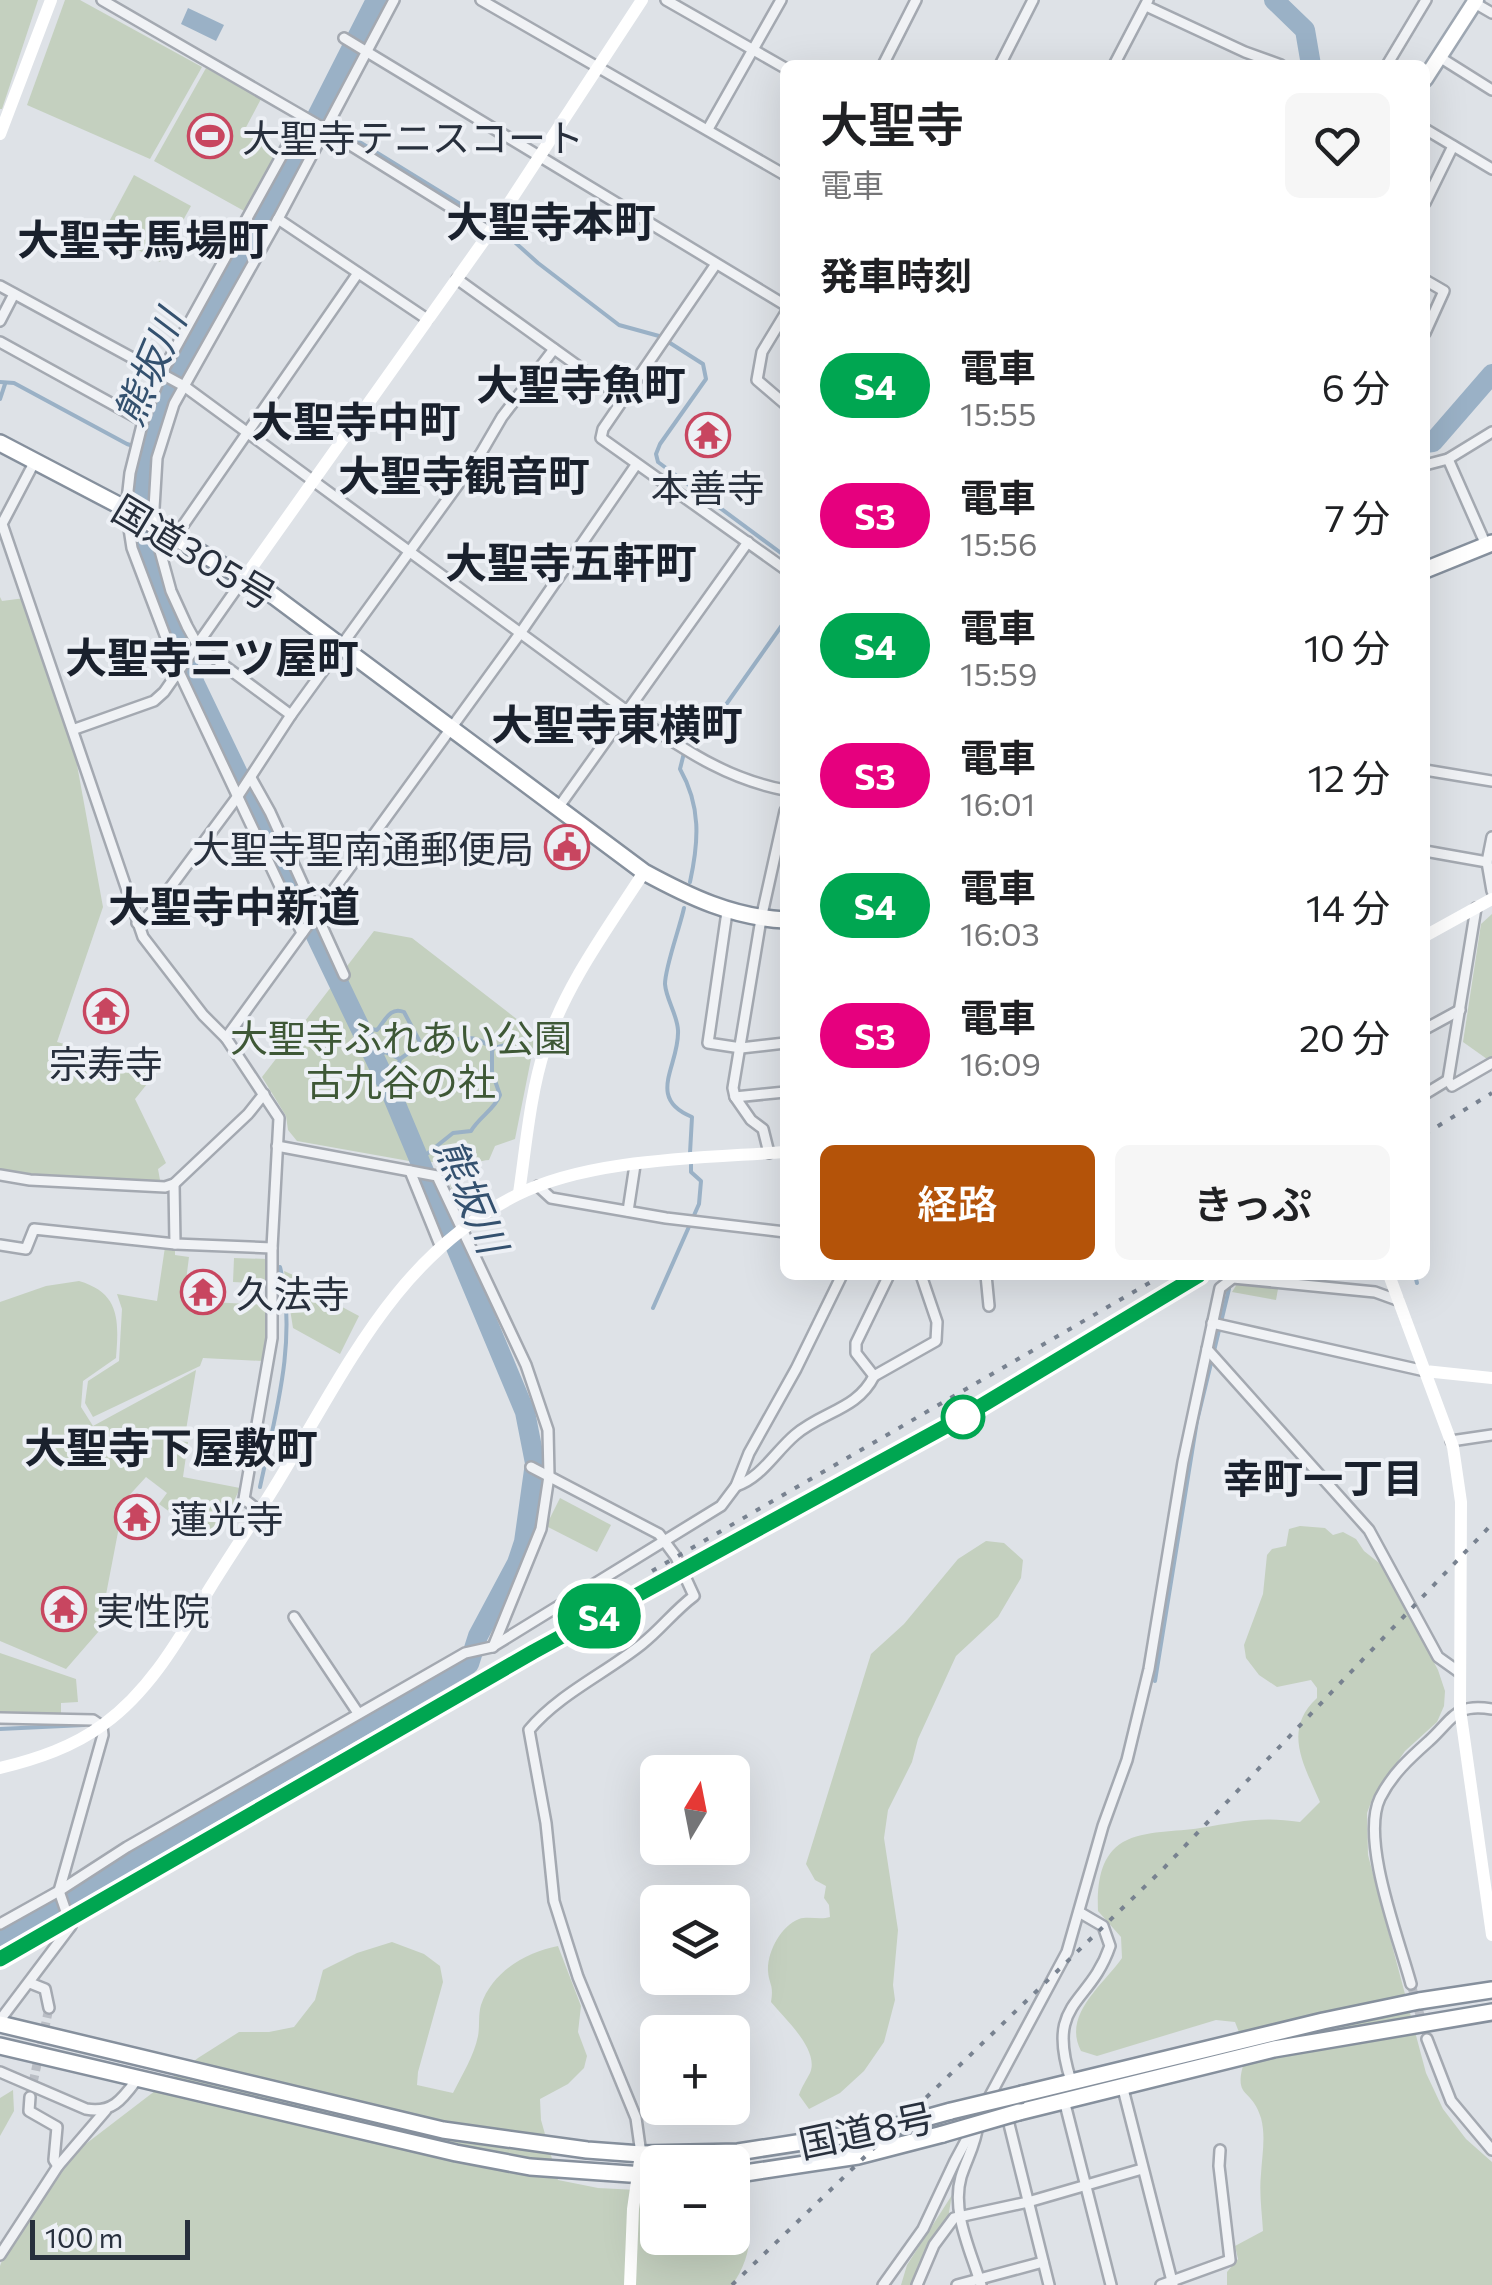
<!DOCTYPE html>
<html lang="ja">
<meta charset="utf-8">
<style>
:root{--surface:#fff;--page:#f6f6f6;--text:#202124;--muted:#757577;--accent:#b45309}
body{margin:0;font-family:Commissioner,"Noto Sans JP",sans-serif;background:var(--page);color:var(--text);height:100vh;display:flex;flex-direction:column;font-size:38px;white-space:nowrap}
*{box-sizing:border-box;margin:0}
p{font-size:32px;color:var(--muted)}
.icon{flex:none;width:55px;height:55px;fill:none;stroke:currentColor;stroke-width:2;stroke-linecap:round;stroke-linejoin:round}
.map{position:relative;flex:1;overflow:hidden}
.drawer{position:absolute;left:780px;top:60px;width:650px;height:1220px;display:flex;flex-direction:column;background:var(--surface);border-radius:15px;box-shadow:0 10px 40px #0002}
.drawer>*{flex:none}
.badge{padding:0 20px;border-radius:32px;font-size:35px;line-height:65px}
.needle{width:65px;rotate:10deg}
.fabs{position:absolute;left:640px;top:1755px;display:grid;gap:20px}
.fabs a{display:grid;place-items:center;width:110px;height:110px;border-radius:15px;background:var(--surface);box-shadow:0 10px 40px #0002;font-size:50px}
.scale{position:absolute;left:30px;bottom:25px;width:160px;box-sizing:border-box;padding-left:10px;border:5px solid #28303d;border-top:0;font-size:28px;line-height:35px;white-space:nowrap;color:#28303d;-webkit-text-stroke:8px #edf0f5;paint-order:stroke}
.map>.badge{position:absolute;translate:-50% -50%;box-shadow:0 0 0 5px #fff}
h2{padding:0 40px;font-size:38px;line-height:90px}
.round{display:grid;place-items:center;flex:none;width:105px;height:105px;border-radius:15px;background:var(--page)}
.headline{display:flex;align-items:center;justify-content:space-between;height:170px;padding:0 40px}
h1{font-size:48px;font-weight:600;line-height:75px}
.primary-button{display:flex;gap:20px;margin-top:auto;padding:20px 40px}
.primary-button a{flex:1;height:115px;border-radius:15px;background:var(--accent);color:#fff;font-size:40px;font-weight:600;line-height:115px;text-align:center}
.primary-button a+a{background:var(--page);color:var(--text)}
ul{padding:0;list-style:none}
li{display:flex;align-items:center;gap:30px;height:130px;padding:0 40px}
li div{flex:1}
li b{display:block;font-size:38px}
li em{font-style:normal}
li .badge{min-width:110px;font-weight:700;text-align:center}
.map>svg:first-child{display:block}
.green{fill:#c4d0bf}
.water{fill:#9ab1c6}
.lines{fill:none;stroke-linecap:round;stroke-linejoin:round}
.stream{stroke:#9ab1c6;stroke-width:4}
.river{stroke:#9ab1c6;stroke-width:20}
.street-tunnel{stroke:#babec5;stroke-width:9;stroke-dasharray:9 4.5;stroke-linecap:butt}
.street-casing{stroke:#a4a9b1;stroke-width:14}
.primary-casing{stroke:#9ea7b2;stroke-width:19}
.highway-casing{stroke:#86909d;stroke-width:20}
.street{stroke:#f0f2f5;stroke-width:9}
.secondary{stroke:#fff;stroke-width:12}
.primary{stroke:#fff;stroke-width:14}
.highway{stroke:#fff;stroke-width:15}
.rail{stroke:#788290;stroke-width:4;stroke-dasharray:5 10;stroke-linecap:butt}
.highway-bridge-casing{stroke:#86909d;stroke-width:20;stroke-linecap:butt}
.highway-bridge{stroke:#fff;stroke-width:15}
.line-casing{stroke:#fff;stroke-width:22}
.line{stroke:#00a651;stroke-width:15}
.stop-dot{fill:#fff;stroke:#00a651;stroke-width:5}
.labels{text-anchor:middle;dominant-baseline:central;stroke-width:8;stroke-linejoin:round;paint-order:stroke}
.poi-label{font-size:38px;fill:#28303d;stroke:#edf0f5;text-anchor:start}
.street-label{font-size:38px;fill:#28303d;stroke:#edf0f5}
.park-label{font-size:38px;fill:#3e5836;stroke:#edf0f5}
.water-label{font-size:40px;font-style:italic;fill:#34516f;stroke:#edf0f5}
.neighbourhood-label{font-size:40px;font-weight:bold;fill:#1a212d;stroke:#edf0f5}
.quarter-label{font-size:42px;font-weight:bold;fill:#1a212d;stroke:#edf0f5}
</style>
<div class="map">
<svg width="1492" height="2285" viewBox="0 0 1492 2285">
<rect width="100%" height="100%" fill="#dee2e7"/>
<g class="green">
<path d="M0,0h38l-36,109h-2z"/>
<path d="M65,0h15l122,67 -52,92 -123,-54z"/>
<path d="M206,68l55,31 -17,32 36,20 -34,61 -92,-51z"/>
<path d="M134,175l57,31 -31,56 -56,-31z"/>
<path d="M0,597l2,4 23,-3 46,134 32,175 -46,135 40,11 21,15 31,5 -2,11 -12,15 31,64 -8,6 2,11 -9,4 -132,-10 -19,-6z"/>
<path d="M1492,914v142l-5,3 -24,-17 18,-118z"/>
<path d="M374,931l38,7 124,96 -21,105 -20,7 -6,14c-18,1 -31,14 -37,30l-14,-30 -12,4 -129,-23 -9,-11 -2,-14 -24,-39z"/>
<path d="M165,1247l10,2v6l14,2 -6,47 27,4 2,-6 55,3 -1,33 -4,23 -59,-3 -3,8 -107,51 -8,-14 3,-22 31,-20 3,-52 -5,-15 40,7z"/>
<path d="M234,1258l34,1 -1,25 -34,-2z"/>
<path d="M284,1271l21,9 -2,6 56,30 -19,38 -47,-26z"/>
<path d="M79,1281c41,12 40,39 37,77l-33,23 -2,26 12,19 103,-56 -11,66 -8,5 11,1 -5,35 57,11 -13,28 -19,24 -49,-36 8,-11 -21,-16 -22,24 -25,130 -33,38 -66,-28v-339l46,-16z"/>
<path d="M1237,1284l41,5 -2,11 -44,-8z"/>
<path d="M560,1498l51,27 -14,27 -51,-26z"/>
<path d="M1300,1526l25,2 8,7 10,-3 13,7 8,12 19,15 55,104 7,21 -1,15 -7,16 -32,29 -32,46 -6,16 1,42 58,218 17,36 23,30 26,23v123h-265v-13l11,-13 -3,-13 28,-15c-1,-18 -4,-38 -2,-57 1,-19 5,-37 0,-56 -10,-34 -31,-16 -14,-65l-12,-31 -19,-2 -119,36 -16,-5c-19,-36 22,-66 41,-93l-1,-21 -23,-26c-1,-24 1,-55 25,-69 22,-12 54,-10 77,-14 39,-6 59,-12 100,-6l20,-20c-16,-37 -38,-72 -3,-104v-10l-6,-8 -34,7 -18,-12 -13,-17 -2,-13 19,-51 4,-39 5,-6 14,-3 3,-17z"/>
<path d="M986,1541l18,2 19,17 -2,18 -23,39 -42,39 -38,83 -6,23 -24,48 -4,28 14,92 -5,55 2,15 -11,42 -20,29 -24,22 -31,16 -10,-14c3,-9 7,-14 11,-22 10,-23 -26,-55 -39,-71 3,-18 -2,-17 -3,-31 -1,-19 13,-45 31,-52 9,-3 22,1 31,-2l-1,-12 -5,-7 2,-12 -11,-6 -9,-16 65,-210 33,-30 54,-65z"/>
<path d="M0,1653l76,26 2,23 -17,1v10h-61z"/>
<path d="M392,1942l32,12 16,12 3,16 -25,90 -1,13 36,8c9,-18 21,-37 25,-57 2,-10 0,-21 3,-31 11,-33 45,-53 77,-59l23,60 -3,26 9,24 -3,12 -16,16 -28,15 1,21 17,60 40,8 59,3 1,47h74l1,-47h4c20,29 15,67 -5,94h-732v-19l5,-14 20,-26 45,-70 128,-98 41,-26h30l25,-5 21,-27 8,-30 34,-17z"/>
<path d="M13,2090l1,21 -14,25v-38z"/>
<path d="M952,2195l-4,23 -27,43 -7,24h-13l6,-20z"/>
</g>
<path class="water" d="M188,8l36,17 -8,16 -35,-17z"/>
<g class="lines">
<g class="stream">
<path d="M322,108l18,22 151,93"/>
<path d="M499,228l39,35 81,62 40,11 44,28 3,15 -46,65 -4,10 2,8 127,94"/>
<path d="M0,382l14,1 113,61 22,7"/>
<path d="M0,399l5,-15"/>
<path d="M689,744l24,-21 72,-102"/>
<path d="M684,753l-4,16c21,37 19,72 10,113"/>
<path d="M684,908c-4,19 -19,59 -19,76 1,15 12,30 13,46 2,35 -33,68 14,87l-2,36"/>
<path d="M360,1027l17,3c8,-9 13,-24 27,-18l17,32 19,3c17,-11 36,-14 52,2"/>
<path d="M375,1058l10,-6 15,7"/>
<path d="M387,1083l9,-8 4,-16 21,-15"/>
<path d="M418,1161l35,-28 18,-2c8,-14 24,-22 29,-36l-8,-23v-23l32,-10"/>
<path d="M1415,1275l2,8"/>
<path d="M653,1308l46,-104 2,-23 -10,-9v-10"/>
<path d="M260,1487c15,-71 38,-148 20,-220"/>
<path d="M1155,1681l42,-260 32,-132"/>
<path d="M0,1729l84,-4"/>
</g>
<g class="river">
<path d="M1274,0l31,30 6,35"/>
<path d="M1425,443l8,-1 59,-68"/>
<path d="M0,1936l469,-272 9,-28 39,-73 7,-21 11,-79 -10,-51 -135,-322 -195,-406 -41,-104 -14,-57 3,-45 21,-82 142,-258 70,-138"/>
</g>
<g class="street-tunnel">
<path d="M1411,1984l16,55"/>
<path d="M30,2097l19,-89"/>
</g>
<defs>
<g id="street">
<path d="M102,0l221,128 167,104"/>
<path d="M481,0l304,175"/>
<path d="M666,0l119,68"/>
<path d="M1473,2l19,11"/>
<path d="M1146,6l99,46 36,13"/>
<path d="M344,38l441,267"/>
<path d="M1441,58l51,32"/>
<path d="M883,65l33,-65"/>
<path d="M1000,65l33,-65"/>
<path d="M1114,65l34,-65"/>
<path d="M1387,65l39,-65"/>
<path d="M708,129l73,-129"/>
<path d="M1425,129l67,40"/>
<path d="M1425,203l28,-57"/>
<path d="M278,219l149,100"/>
<path d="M716,264l-113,165 -2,9 184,131"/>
<path d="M457,279l168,121"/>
<path d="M1425,280l19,11 -19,42"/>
<path d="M0,286l184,100 444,326c52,34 94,66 157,78"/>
<path d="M785,314l-23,38 -5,28 28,24"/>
<path d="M0,321l14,-27"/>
<path d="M0,342l143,79 18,-47 142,-257"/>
<path d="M143,421l-13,52 -4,36 6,39 47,124 123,261"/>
<path d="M1448,459l38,86"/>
<path d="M35,461l-33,63 141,413 60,78 23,23 53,80 -7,130v90l-28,161 14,11"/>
<path d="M1425,465l23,-6 44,-27"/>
<path d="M175,537l183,-264"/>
<path d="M291,715l-93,-69 -11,-20 -16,-35 -18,-66 4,-67 17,-54 104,-185 116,-219"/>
<path d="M75,729l79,-28 10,-9 80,-114"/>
<path d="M1425,770l67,11"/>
<path d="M251,778l19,34 74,163"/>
<path d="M558,808l190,-266"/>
<path d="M1492,837l-5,25 5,29"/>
<path d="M1425,851l62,11"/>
<path d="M1476,908l-28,172 4,6 40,-23"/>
<path d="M727,912l-19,131 33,5 44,-5"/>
<path d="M137,923l7,-2 14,-17 80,-108 53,-81 190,-262 21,-36 52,-68"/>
<path d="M1425,1029l35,-19"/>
<path d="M226,1038l295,-406 115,-167"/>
<path d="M1425,1094l23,-14"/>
<path d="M735,1097l-2,-9 28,-169 24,-108"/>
<path d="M277,1146l160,30 89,189 22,65 1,46 -8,53 -48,118"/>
<path d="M769,1153l-6,-24 -12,-9 -16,-23 50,-5"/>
<path d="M410,1171l30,74"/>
<path d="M0,1175l30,5 135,7 9,-3 74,-70 16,-20"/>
<path d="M174,1184l1,60"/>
<path d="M538,1186l13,12 115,20 119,14"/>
<path d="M628,1211l7,-46"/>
<path d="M0,1245l26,4 8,-20 141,15 97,4"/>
<path d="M889,1275l-33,68v10l18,23 62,-35 1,-19 -16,-47"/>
<path d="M986,1275l3,31"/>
<path d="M1212,1323l213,48"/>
<path d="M1207,1349l162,181 69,127 21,15"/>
<path d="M1451,1441l41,-6"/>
<path d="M531,1467l128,67 17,23 18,39c-19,14 -33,33 -52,48 -36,29 -83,50 -113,86l17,93 8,78 24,76 58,141 5,36"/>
<path d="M736,1486c25,-8 39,-34 59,-51 28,-24 62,-25 79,-59"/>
<path d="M294,1617l64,96"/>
<path d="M0,1718l93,2 9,6 1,9 -44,156 12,35 -71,94"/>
<path d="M0,1924l59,-33 68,-44 338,-194 27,-6 229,-141 15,-20 13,-33 47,-84 46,-94"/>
<path d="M30,1983l15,6 4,19"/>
<path d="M1411,1984c-12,-45 -51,-144 -31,-186 12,-24 30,-40 49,-57 25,-23 26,-38 63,-32"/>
<path d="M1427,2039l24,62 41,49"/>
<path d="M0,2072l86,37c27,5 37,-11 52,-31"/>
<path d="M1071,2081c-26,-81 18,-74 39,-135l-7,-20 -24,-14"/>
<path d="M1122,2085l51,200"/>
<path d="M30,2097l-1,14 28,16 -3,33 4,6"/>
<path d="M1064,2100l47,185"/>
<path d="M1007,2116l42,169"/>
<path d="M978,2124c-2,20 -11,34 -17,53 -10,35 10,74 20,108"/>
<path d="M0,2255l58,-89 48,-56"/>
<path d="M883,2285l40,-56 32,-68 112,-209 36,-126 24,-66 22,-91 34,-207 37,-174 13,-10 142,14 22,8"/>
<path d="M917,2285l17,-40 20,-27 74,-16 114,-33"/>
<path d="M957,2285l86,-23"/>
<path d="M1161,2285l69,-25 -11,-94 1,-16"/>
</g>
<path id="primary" d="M1425,79l51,-79"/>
<g id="highway">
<path d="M0,443l126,66 145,85 373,278c46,25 88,45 141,48"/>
<path d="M1425,570l67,-27"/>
<path d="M0,2024l443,106 144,20 54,4 97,-2 148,-23 65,-18"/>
<path d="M0,2046l456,107 74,14 128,9"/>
<path d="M1022,2094l301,-73 96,-20 73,-11"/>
<path d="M1019,2112l255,-63 218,-37"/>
<path d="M732,2175l126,-19 85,-22"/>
</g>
</defs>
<use href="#street" class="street-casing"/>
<use href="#primary" class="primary-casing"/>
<use href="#highway" class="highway-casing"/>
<use href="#street" class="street"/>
<g class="secondary">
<path d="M0,134l51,-134"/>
<path d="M245,577l245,-345 152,-232"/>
<path d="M1425,936l67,-37"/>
<path d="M519,1193c7,-47 11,-99 26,-145 21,-64 63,-120 99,-176"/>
<path d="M1389,1275l64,172 8,55 -1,207 32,226"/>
<path d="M1425,1371l67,7"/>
<path d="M0,1768c37,-9 73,-21 104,-44 47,-34 76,-87 106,-136 24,-39 50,-76 73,-115 66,-109 115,-218 234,-278 72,-37 188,-37 268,-43"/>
<path d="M630,2285l3,-76 8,-55"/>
</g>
<use href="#primary" class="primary"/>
<use href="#highway" class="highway"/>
<g class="rail">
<path d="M1425,1134l67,-41"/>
<path d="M652,1571l511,-296"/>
<path d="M0,1959l567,-327 394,-214 238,-143"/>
<path d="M732,2285l431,-416 329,-345"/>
</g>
<defs>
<g id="highway-bridge">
<path d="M951,2111l71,-17"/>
<path d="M943,2134l76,-22"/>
</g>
</defs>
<use href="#highway-bridge" class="highway-bridge-casing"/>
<use href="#highway-bridge" class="highway-bridge"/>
</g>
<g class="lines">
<defs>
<path id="line" d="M0,1959l533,-307 428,-234 238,-143"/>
</defs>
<use href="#line" class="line-casing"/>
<use href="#line" class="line"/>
</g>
<defs>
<symbol id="stadium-ring" viewBox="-11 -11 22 22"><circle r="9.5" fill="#edf0f5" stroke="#c84660" stroke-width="1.5"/><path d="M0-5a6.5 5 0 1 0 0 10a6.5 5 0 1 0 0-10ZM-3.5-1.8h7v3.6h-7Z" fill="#c84660"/></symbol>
<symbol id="temple-ring" viewBox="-11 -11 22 22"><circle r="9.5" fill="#edf0f5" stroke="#c84660" stroke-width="1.5"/><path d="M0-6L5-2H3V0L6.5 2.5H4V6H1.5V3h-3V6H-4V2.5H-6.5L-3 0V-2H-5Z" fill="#c84660"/></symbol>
<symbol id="civic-ring" viewBox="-11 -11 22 22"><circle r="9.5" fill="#edf0f5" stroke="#c84660" stroke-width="1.5"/><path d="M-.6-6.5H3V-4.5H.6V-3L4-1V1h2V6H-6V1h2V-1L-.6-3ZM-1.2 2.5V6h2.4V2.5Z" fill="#c84660"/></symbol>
</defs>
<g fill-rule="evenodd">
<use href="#stadium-ring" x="185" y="111" width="50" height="50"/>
<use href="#temple-ring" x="683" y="410" width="50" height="50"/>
<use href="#civic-ring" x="542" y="822" width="50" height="50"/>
<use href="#temple-ring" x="81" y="986" width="50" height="50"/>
<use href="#temple-ring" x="178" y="1267" width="50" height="50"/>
<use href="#temple-ring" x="112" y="1492" width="50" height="50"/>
<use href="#temple-ring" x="39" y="1584" width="50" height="50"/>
</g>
<circle class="stop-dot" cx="963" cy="1417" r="20"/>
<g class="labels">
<g class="poi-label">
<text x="242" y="136">大聖寺テニスコート</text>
<text x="708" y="486" text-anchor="middle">本善寺</text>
<text x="534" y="847" text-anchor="end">大聖寺聖南通郵便局</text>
<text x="106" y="1062" text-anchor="middle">宗寿寺</text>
<text x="236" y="1292">久法寺</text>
<text x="170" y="1517">蓮光寺</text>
<text x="96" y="1609">実性院</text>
</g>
<g class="street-label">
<text transform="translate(195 551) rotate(31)">国道305号</text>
<text transform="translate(866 2129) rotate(-12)">国道8号</text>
</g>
<g class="park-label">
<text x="401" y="1036">大聖寺ふれあい公園<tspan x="401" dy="44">古九谷の社</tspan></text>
</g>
<g class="water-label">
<text transform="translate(148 367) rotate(-67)">熊坂川</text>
<text transform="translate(473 1195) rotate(67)">熊坂川</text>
</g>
<g class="neighbourhood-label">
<text x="1323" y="1476">幸町一丁目</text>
</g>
<g class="quarter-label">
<text x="551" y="220">大聖寺本町</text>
<text x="143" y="238">大聖寺馬場町</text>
<text x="581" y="383">大聖寺魚町</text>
<text x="356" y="420">大聖寺中町</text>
<text x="464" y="474">大聖寺観音町</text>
<text x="571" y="561">大聖寺五軒町</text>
<text x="212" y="656">大聖寺三ツ屋町</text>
<text x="617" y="723">大聖寺東横町</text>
<text x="234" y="905">大聖寺中新道</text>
<text x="171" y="1446">大聖寺下屋敷町</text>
</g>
</g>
</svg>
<div class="fabs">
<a><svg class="needle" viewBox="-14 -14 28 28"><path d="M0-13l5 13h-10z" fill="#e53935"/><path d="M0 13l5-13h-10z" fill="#757577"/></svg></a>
<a><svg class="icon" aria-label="layers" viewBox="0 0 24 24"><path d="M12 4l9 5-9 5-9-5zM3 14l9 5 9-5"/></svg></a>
<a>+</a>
<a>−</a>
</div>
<div class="scale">100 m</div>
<b class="badge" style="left:599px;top:1616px;background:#00a651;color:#fff">S4</b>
<section class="drawer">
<div class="headline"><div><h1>大聖寺</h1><p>電車</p></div><a class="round"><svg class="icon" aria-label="heart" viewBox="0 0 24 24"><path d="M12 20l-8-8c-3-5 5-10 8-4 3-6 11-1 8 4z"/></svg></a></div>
<h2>発車時刻</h2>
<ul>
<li><span class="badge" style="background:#00a651;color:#fff">S4</span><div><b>電車</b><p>15:55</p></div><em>6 分</em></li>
<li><span class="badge" style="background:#e6007e;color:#fff">S3</span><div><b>電車</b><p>15:56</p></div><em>7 分</em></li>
<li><span class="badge" style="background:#00a651;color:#fff">S4</span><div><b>電車</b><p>15:59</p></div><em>10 分</em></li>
<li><span class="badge" style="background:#e6007e;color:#fff">S3</span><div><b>電車</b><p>16:01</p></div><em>12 分</em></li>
<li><span class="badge" style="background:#00a651;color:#fff">S4</span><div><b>電車</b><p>16:03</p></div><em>14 分</em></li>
<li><span class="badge" style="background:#e6007e;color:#fff">S3</span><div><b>電車</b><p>16:09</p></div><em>20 分</em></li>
</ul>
<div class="primary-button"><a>経路</a><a>きっぷ</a></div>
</section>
</div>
